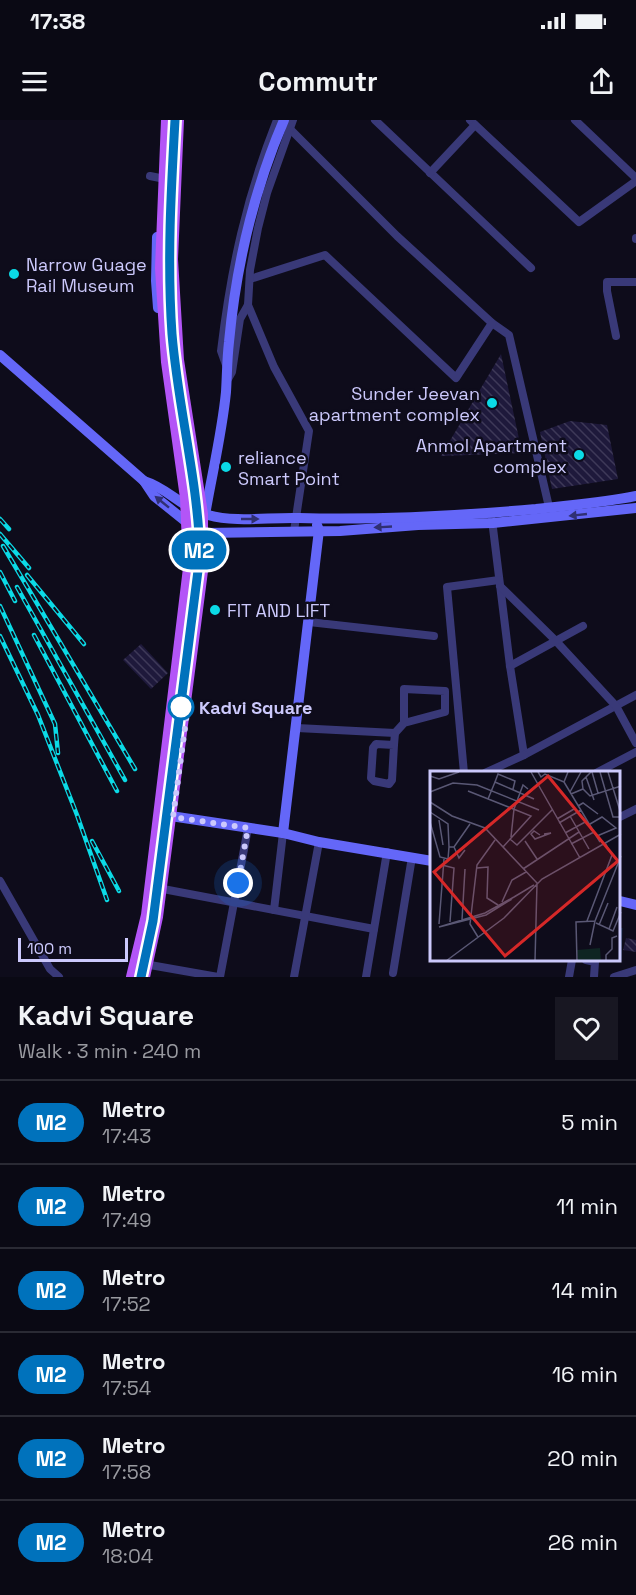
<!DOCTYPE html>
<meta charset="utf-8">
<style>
:root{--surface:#0a0914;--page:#181722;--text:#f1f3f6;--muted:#999aa0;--line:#2a2a34}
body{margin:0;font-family:"Space Grotesk",sans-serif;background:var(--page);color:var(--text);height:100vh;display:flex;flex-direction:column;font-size:22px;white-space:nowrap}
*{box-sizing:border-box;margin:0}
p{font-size:20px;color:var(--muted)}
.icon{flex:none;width:33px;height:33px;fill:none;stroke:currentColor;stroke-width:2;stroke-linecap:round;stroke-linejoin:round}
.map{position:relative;height:857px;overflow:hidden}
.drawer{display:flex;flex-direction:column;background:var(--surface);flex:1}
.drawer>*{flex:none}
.badge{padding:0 12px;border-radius:20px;font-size:21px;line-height:39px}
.scale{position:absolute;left:18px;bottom:15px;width:110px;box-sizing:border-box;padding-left:6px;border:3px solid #ccc9fc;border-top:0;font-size:16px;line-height:21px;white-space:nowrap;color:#ccc9fc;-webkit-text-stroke:4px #0e0c1b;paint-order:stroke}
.you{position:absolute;width:30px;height:30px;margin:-15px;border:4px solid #fff;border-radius:50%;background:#1a73e8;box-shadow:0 0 0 9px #1a73e833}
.map>.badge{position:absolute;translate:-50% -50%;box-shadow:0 0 0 3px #fff}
.round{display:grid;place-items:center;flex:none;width:63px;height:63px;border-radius:0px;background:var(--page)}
.overview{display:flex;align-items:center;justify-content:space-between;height:102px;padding:0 18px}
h1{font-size:28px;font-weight:700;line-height:45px}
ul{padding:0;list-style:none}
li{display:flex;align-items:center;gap:18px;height:84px;padding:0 18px;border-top:2px solid var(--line)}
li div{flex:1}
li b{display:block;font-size:22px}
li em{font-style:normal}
li .badge{min-width:66px;font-weight:700;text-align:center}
.status{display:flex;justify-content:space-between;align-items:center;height:42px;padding:0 30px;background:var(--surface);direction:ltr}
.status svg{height:16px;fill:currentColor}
header{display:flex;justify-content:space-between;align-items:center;height:78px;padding:0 18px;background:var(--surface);font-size:27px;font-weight:700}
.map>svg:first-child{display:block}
.building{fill:url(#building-back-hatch)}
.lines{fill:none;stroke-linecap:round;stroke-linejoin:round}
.street{stroke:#393978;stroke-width:8}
.secondary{stroke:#6467f8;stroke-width:10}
.rail-casing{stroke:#0bdae6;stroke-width:4.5}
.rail{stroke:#0e0c1b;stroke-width:2;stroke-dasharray:7;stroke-linecap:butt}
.primary-bridge{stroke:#b355f7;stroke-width:12}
.oneway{fill:#303073}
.line-casing{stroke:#fff;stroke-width:14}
.line{stroke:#0072bc;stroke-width:9}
.walk{stroke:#ccc9fc;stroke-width:6;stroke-dasharray:0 10.8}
.poi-dot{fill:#0bdae6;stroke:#0e0c1b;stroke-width:2}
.stop-dot{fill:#fff;stroke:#0072bc;stroke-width:3}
.labels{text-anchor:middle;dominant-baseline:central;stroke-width:5;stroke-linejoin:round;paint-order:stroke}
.poi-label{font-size:18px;fill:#ccc9fc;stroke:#0e0c1b;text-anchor:start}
.stop-label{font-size:18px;font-weight:bold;fill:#ccc9fc;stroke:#0e0c1b;text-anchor:start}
.inset-river{fill:none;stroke:#0d223e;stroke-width:3}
.inset-road{fill:none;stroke:#5a5875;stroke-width:1.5}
.view{fill:#d62828;fill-opacity:0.15;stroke:#d62828;stroke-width:3}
.inset-edge{fill:none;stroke:#ccc9fc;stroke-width:3}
</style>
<div class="status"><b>17:38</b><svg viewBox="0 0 49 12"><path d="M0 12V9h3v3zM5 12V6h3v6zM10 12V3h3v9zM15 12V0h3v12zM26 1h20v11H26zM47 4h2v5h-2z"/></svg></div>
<header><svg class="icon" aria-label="menu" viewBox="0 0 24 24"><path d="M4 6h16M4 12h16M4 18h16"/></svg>Commutr<svg class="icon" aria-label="share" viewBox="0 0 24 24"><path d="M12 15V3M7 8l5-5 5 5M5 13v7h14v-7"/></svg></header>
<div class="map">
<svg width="636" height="857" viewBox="0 0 636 857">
<defs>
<pattern id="building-back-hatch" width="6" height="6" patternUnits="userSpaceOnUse" patternTransform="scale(1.5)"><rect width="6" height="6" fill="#1e193b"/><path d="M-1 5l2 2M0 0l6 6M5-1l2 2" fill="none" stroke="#3e3958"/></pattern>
</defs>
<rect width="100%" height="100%" fill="#0e0c1b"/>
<g class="building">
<path d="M501,234l21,99 -81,3z"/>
<path d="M570,301l37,4 11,54 -66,10 -12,-57z"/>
<path d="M141,524l27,29 -17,16 -28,-29z"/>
<path d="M626,818l10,2v12l-13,-2z"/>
</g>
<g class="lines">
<g class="street">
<path d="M287,0l2,8 108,108 95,87 17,12 40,172"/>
<path d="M375,0l156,148"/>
<path d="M470,0l109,102 57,-41"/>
<path d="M575,0l61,58"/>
<path d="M430,53l45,-48"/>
<path d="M150,56l10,2"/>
<path d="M636,118v1"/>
<path d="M250,159l75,-24 131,123 36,-55"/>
<path d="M248,185l26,62 35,64 -15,100"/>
<path d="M616,216l-9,-45v-9h29"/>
<path d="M226,245l-5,-14c10,-83 25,-153 56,-231"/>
<path d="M228,259l4,-7 8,-53 8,-14 2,-35 8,-42 9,-35 26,-73"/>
<path d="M492,400l18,146 14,89 112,-60"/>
<path d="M500,466l55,54 61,66 20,37"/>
<path d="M309,502l125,14"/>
<path d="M510,546l73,-40"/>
<path d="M297,608l98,5"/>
<path d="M394,625l-2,35 -3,4 -15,-3 -3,-3 2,-30 3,-4 18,1 1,-12 9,-10v-34l41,2v21l-41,11"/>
<path d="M464,653l-17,-186 52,-7"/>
<path d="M485,653l39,-18"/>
<path d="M596,653l40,-21"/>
<path d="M620,697l16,-8"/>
<path d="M0,761l50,88 9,8"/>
<path d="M163,769l211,40"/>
<path d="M274,790l9,-77"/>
<path d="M586,840l9,2 -1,15"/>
<path d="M150,845l68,12"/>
<path d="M393,853l19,-116"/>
<path d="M220,857l28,-149"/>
<path d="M294,857l25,-135"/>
<path d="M366,857l21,-125"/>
<path d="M569,857l3,-17"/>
<path d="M614,857l22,-7"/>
</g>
<g class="secondary">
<path d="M157,117l-1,44 2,27"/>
<path d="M0,235l144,126 10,15 30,24 21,13 135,-2 78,-6 75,-2 143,-15"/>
<path d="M144,361c24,7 39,28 64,34 29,8 60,2 91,3 78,2 159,-2 237,-9 34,-4 67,-6 100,-13"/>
<path d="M205,395c7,-41 17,-82 21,-123 1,-16 1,-33 3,-50 7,-75 25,-152 55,-222"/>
<path d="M164,695l119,18 36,9 113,19"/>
<path d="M283,713l36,-303 -2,-5"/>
<path d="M620,781l16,4"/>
</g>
<defs>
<g id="rail">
<path d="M0,399l9,10"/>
<path d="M0,414l29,34"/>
<path d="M3,426l132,223"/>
<path d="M0,452l15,29"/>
<path d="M27,455l57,69"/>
<path d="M17,467l108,193"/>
<path d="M0,486l55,118 3,29"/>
<path d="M34,515l83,156"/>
<path d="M0,516l38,79 39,100 30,85"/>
<path d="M92,721l27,50"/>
<path d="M136,857l13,-56 46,-367c-1,-56 -15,-110 -22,-166 -10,-90 -8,-178 -2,-268"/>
</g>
</defs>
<use href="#rail" class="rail-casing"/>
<use href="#rail" class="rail"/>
<g class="primary-bridge">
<path d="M132,857l15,-62 42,-347 -3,-70 -19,-136 -6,-94 6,-148"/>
<path d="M144,857l13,-60 45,-346v-57l-24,-154 -6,-101 6,-139"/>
</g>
</g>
<defs><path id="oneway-solid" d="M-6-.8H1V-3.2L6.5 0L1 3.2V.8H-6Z" transform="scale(1.5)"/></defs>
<g class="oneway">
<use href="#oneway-solid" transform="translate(162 382) rotate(-141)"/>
<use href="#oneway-solid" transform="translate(578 395) rotate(174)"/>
<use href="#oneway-solid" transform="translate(250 399)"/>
<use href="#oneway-solid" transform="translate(383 407) rotate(177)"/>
</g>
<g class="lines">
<defs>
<path id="line" d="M141,857l12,-56 47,-366c-2,-75 -22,-147 -28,-221 -5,-72 -1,-143 3,-214"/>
</defs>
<use href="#line" class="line-casing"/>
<use href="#line" class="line"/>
<path class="walk" d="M181,587l8,-9 -16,119 75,11 -10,55"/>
</g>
<g class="poi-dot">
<circle cx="14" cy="154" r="6"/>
<circle cx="492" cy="283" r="6"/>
<circle cx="579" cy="335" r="6"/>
<circle cx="226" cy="347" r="6"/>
<circle cx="215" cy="490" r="6"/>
</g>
<circle class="stop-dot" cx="181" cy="587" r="12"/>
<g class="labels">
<g class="poi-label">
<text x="26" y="144">Narrow Guage<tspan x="26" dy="21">Rail Museum</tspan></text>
<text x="480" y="273" text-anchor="end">Sunder Jeevan<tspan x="480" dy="21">apartment complex</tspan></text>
<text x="567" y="325" text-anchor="end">Anmol Apartment<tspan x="567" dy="21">complex</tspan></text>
<text x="238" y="337">reliance<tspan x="238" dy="21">Smart Point</tspan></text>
<text x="227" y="490">FIT AND LIFT</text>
</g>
<g class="stop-label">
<text x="199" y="587">Kadvi Square</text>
</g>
</g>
<g transform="translate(430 651)">
<rect width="190" height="190" fill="#0e0c1b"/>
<path d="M170,177l1,13h-23l-1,-11z" fill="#0f2523"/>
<path class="inset-river" d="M190,190l1,-33"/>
<path class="inset-road" d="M101,1l49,86M108,1l3,5 4,-3 19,8 4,-10M162,1l6,21M170,1l13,45h8M178,1l13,42M0,5l9,3 20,-7M156,6l8,23M134,11l36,60M83,18l2,-8 -17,-7 -3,8 39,17M153,18l-1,-8 9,-9M38,20l63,25 -28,31M0,21l23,-9 24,2 62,25M140,21l11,-20M141,23l12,-5 7,7 31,-10M58,28l7,-17M0,31l22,14 33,12 52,55 -2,78M148,35l5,-3 15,11M0,41l18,12 1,23M140,45l19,33M127,48l17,-10M9,49l4,25M0,51l10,35 8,2 1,-12h5l16,-23M129,52l22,-13M160,53l12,-7 14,11 -19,8M135,62l22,-12M110,64l-6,-4 -3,3 4,5 16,-6 -7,1M81,66l3,-28 9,-24 5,4M80,68l7,6 35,-35M95,70l12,18M141,73l23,-12M24,76l5,11 6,-8M12,94l12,3 -4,54M47,97l11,-1 -1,31 11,7M93,98l56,-37M84,126l20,-12M82,128l-26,16 -47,12 46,-14 29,-16M72,131l10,-22 14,-8M32,149l3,-51M157,150l25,-66 -7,-12M165,150l26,-65M166,152l13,6 8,-22M9,153l5,-65M169,154l9,-22M179,158l4,2 8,-19M48,166l-8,-13 7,-59 18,-25M16,190l58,-43 38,-39 79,-45M147,190l-1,-39 19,-1 -5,24M176,190v-6l6,-6v-11l5,-2"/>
<path class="view" d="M118,5l70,85 -113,95 -71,-84z"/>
<rect width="190" height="190" class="inset-edge"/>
</g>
</svg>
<div class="scale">100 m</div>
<div class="you" style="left:238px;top:763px"></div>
<b class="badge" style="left:199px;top:430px;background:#0072bc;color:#fff">M2</b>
</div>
<section class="drawer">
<div class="overview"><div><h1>Kadvi Square</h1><p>Walk · 3 min · 240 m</p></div><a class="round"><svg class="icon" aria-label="heart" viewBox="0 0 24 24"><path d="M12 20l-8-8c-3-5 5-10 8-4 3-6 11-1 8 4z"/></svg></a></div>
<ul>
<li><span class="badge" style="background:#0072bc;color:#fff">M2</span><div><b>Metro</b><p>17:43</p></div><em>5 min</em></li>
<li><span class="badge" style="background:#0072bc;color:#fff">M2</span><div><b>Metro</b><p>17:49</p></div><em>11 min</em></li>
<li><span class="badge" style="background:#0072bc;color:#fff">M2</span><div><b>Metro</b><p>17:52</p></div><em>14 min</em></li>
<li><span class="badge" style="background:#0072bc;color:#fff">M2</span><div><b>Metro</b><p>17:54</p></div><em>16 min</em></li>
<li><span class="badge" style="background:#0072bc;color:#fff">M2</span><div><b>Metro</b><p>17:58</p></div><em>20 min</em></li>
<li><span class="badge" style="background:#0072bc;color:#fff">M2</span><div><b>Metro</b><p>18:04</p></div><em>26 min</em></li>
</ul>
</section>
